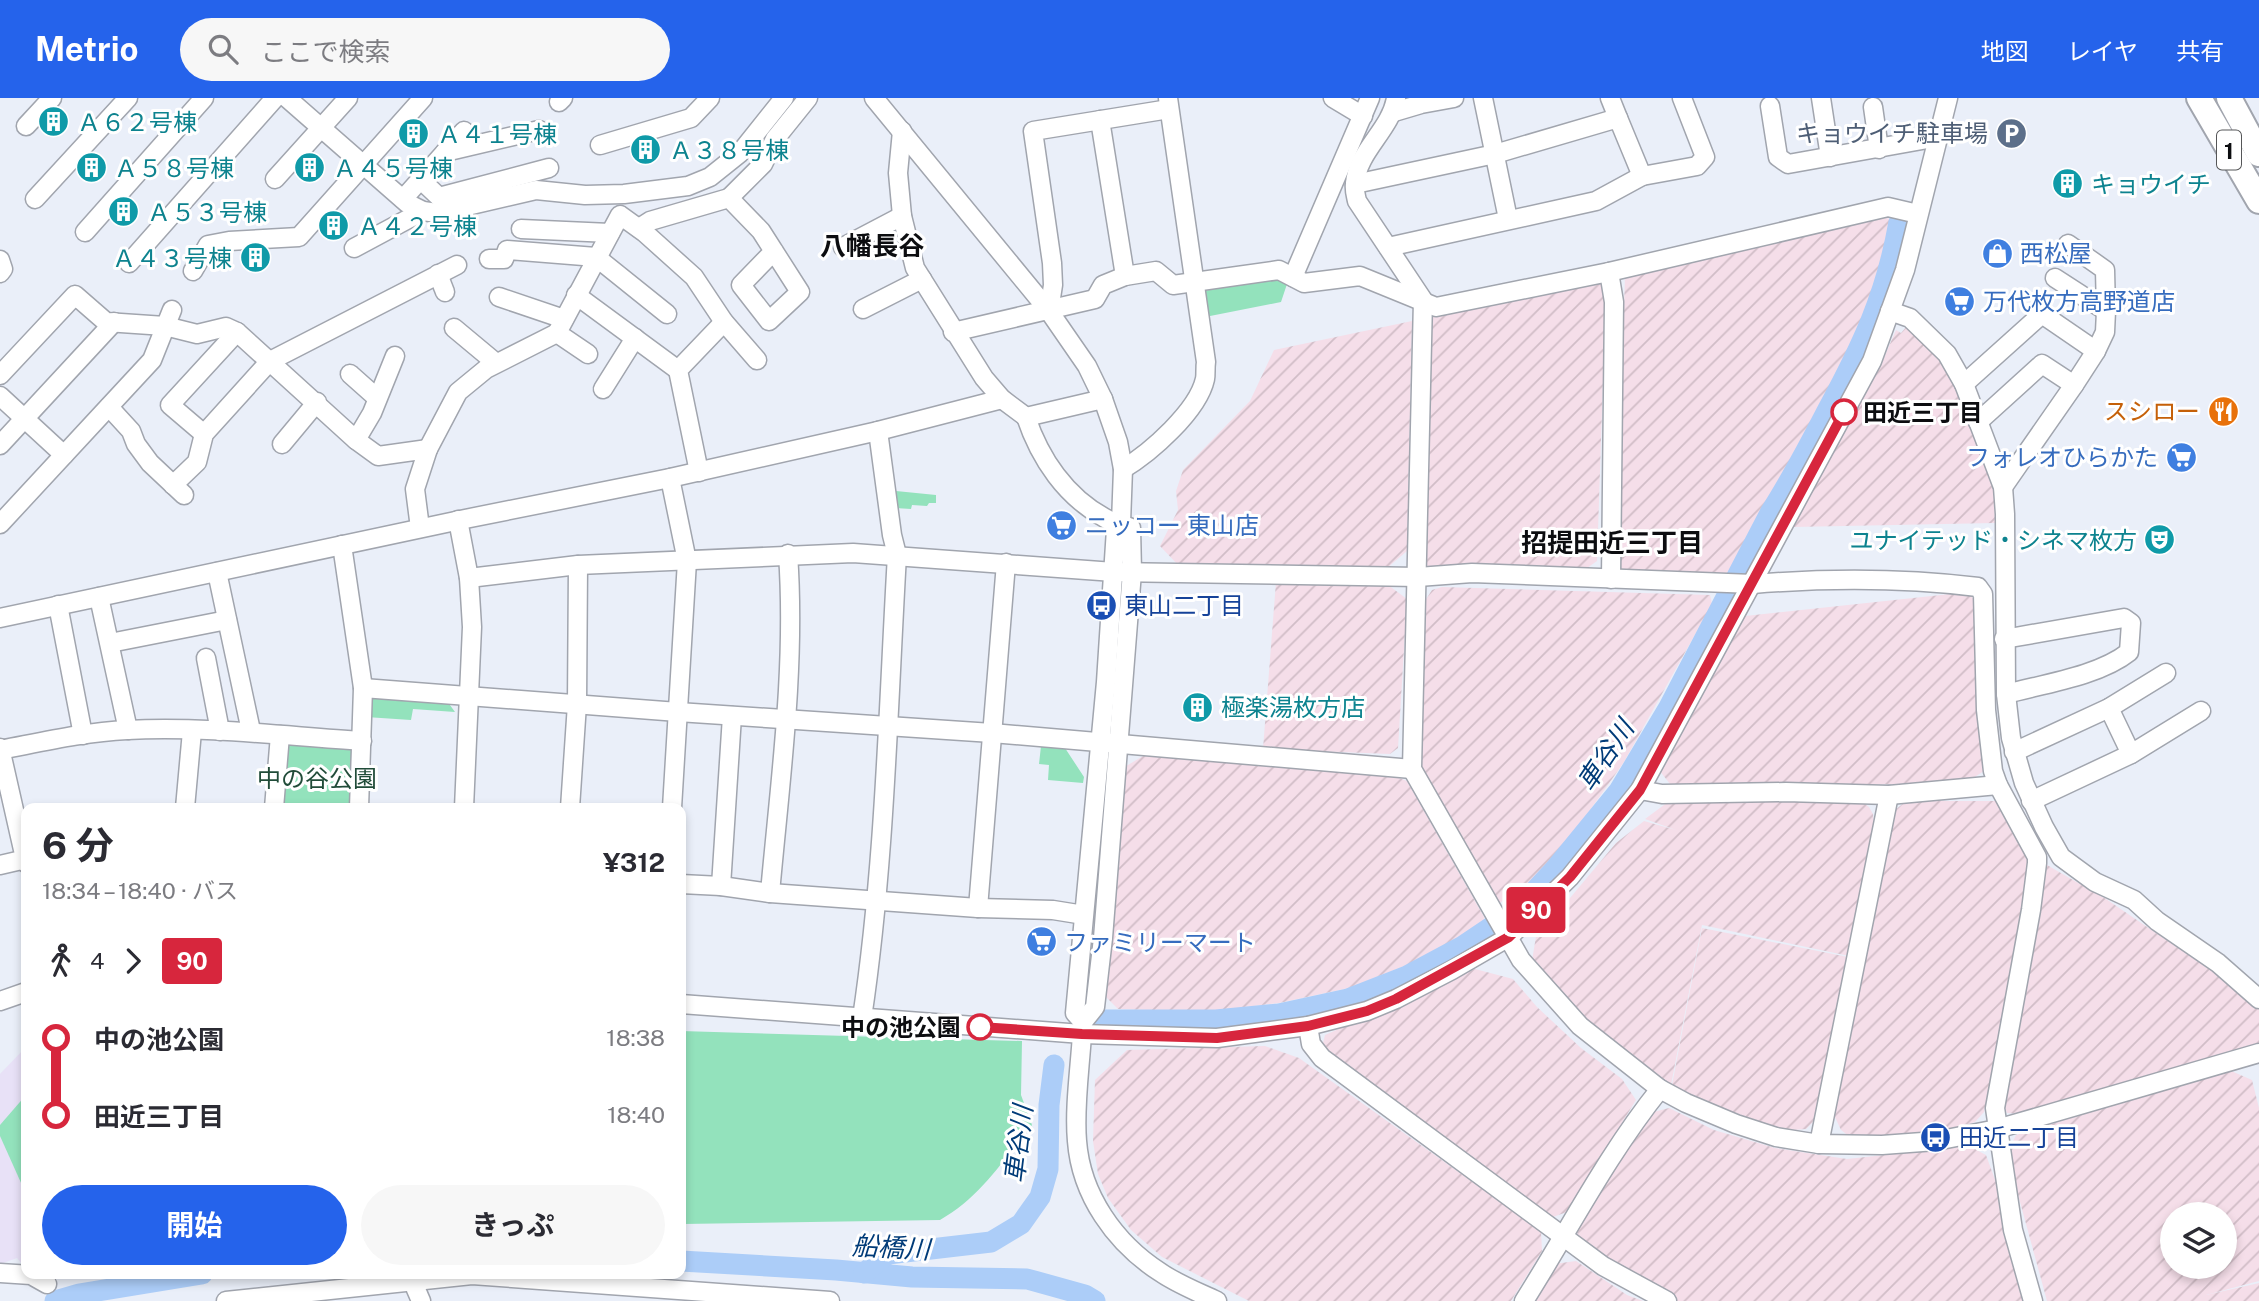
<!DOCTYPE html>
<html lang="ja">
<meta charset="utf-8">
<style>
:root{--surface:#fff;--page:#f7f7f7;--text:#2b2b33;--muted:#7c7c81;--accent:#2563eb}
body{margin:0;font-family:"Public Sans","Noto Sans JP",sans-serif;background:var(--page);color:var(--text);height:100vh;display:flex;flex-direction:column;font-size:26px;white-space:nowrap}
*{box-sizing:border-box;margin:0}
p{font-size:23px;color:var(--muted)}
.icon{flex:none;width:38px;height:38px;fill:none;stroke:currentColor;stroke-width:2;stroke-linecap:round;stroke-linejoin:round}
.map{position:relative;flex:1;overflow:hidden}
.panel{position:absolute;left:21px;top:705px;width:665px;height:476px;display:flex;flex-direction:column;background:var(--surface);border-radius:14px;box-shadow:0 4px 10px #0003}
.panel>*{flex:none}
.badge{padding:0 14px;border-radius:5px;font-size:24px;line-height:46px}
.buttons{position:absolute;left:2160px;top:1104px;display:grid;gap:14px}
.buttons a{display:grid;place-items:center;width:77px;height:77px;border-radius:50%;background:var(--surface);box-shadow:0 4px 10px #0003;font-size:35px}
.map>.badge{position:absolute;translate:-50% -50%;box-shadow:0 0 0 4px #fff}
.legs{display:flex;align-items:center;gap:10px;height:77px;padding:0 21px;font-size:23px}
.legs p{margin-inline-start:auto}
.summary{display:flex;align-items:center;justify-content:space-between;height:119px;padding:0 21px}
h1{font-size:38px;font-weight:700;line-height:52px}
.action{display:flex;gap:14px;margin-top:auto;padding:14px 21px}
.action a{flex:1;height:80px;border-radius:42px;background:var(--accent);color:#fff;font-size:28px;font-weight:700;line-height:80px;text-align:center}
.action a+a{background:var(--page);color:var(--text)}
ul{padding:0 21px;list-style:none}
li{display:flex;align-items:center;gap:24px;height:77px;font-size:26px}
li i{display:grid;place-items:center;width:10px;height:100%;margin:0 9px;background:currentColor}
li i::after{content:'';width:18px;height:18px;margin:-9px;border:5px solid;border-radius:50%;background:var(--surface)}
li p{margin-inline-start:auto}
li:first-child i{background:linear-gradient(#0000 50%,currentColor 0)}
li:last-child i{background:linear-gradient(currentColor 50%,#0000 0)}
header{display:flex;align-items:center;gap:42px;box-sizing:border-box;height:98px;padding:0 35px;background:var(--accent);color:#fff}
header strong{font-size:33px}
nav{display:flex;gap:38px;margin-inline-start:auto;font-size:24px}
.search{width:490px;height:63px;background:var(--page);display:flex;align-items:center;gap:18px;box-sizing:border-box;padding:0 24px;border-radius:38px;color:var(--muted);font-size:26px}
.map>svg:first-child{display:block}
.industrial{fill:url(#industrial-furrows);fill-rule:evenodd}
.education{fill:#e8e1f7}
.green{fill:#93e2bc}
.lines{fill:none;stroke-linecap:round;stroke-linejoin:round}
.river{stroke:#accdf8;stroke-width:21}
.minor-casing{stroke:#a1a5ae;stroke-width:21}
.highway-casing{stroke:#a1a5ae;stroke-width:28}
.minor{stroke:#fff;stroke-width:18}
.highway{stroke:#fff;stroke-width:24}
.line-1-casing{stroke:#fff;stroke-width:16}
.line-1{stroke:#d7263d;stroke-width:10}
.stop-1-dot{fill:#fff;stroke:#d7263d;stroke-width:3.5}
.labels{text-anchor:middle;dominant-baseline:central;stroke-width:6;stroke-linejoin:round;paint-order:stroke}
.shield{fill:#fff;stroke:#555658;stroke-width:2}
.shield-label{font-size:23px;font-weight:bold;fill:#0c0d10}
.culture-label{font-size:24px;fill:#0d838f;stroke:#fff;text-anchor:start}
.service-label{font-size:24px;fill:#4e5e75;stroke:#fff;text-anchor:end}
.shop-label{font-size:24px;fill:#366cbe;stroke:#fff;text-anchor:start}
.food-label{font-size:24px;fill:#c56008;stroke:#fff;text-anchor:end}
.stop-label{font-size:24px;font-weight:bold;fill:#0c0d10;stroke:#fff;text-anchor:start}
.transit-label{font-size:24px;fill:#164399;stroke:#fff;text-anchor:start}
.park-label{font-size:24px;fill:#214c39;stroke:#fff}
.neighbourhood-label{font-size:26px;font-weight:bold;fill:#0c0d10;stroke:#fff}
.water-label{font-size:26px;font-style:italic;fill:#003b78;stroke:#fff}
</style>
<header>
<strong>Metrio</strong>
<div class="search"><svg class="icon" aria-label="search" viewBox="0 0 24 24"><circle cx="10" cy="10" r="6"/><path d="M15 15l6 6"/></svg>ここで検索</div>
<nav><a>地図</a><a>レイヤ</a><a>共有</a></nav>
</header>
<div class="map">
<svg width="2259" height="1203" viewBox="0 0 2259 1203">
<defs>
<pattern id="industrial-furrows" width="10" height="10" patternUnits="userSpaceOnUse" patternTransform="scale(1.75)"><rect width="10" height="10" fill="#f5dee9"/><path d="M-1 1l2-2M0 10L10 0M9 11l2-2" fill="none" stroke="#d1bdc7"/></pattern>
</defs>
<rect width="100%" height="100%" fill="#eaeff9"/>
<g class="industrial">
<path d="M1882,118l12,5 -27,97 -134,251 -13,7 -94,-1 -10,-7 9,-293z"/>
<path d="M1599,183l7,8 -9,272 -17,12 -146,-1 -11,-11 7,-244z"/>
<path d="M1412,223l-5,230 -20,17 -208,-2 -19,-20 18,-36 -2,-19 7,-21 67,-69 24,-51z"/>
<path d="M1907,228l38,32 49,120 1,45 -202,4 87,-160 16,-37 5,3z"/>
<path d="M1276,484l112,3 19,14 -9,149 -8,6 -127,-5z"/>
<path d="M1442,489l268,8 2,9 -88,158 -48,68 -47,55 -31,19 -81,-138 4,-159 11,-17z"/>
<path d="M1969,494l8,13 7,166 -17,11 -292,8 -17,-21 87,-153z"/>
<path d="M1143,658l251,20 13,5 77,136 -1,11 -71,35 -63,25 -70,15 -73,9 -88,-3 -16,-16 21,-225z"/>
<path d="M1858,701l11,8 4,7 1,11 -25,131 -147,-31 -31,160 -66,-43 -74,-75 7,-43 32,-26 46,-55 28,-22 32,9 -31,-11 23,-17z"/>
<path d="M1906,703h92l30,57 2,11 -46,243 -9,10 -46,14 -79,1 -9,-7 -7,-15 60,-304z"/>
<path d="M2047,767l59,34 150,102 3,3v41l-241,69 -11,-1 -4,-12z"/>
<path d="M1702,830l146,29 -30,160 -12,12 -13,1 -22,-4 -60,-19 -39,-22z"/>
<path d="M1475,871l38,10 24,28 44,41 41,31 14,21 -69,112 -17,6 -222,-164 -6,-7 3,-12z"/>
<path d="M1265,948l34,12 242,173 1,20 -31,50h-262l-87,-44 -31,-27 -23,-32 -10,-24 -5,-33 2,-61 32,-30z"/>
<path d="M2229,972l23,10 7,28v173l-53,14 53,-12v18h-212l-40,-147 9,-19zM2172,1116h52v53h-52z"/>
<path d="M1669,1010l45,22 61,18 72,11 122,-13 17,9 12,33 31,113h-354l-96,-59 -3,-16 70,-112z"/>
<path d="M1576,1163l51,34 16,6h-109l20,-37z"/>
</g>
<path class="education" d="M26,949v222l-9,-11 -17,6v-190z"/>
<g class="green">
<path d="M1276,177l12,6 -7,21 -76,15 -5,-25z"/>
<path d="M896,393l40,4v8h-7l-2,3 -15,-1 -1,4 -16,-1z"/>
<path d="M367,598l80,5 8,11 -42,-3 -2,11 -45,-3z"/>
<path d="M289,647l65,5 -5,58h-66z"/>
<path d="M1041,648l24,2 19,29 -1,6 -35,-3 1,-15 -10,-1z"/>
<path d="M681,933l341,10 -1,54 11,30c-28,34 -52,73 -92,95l-257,4 -2,-4z"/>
<path d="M26,997v99l-26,-58v-11z"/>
</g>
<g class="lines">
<g class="river">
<path d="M1105,922h111l63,-6 69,-15 59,-23 56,-30 55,-37 38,-41 63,-77 49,-82 102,-196c21,-33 39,-67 57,-102 35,-65 59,-115 72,-189"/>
<path d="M681,1163l155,9 76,7 115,2 58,16 10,6"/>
<path d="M864,1175l24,-19 103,-12 30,-18 19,-27 8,-28 1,-64 5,-40"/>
<path d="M55,1203l24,-7 123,-20"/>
</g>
<defs>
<g id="minor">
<path d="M287,0l120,105 16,8 14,2 99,-23 49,5 39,-1 64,-8 22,-9 30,-24 44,-55"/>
<path d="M874,0l175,213 38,55 16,33 15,43 5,27 -2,54 -5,6 -10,153 -31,331 8,9"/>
<path d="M1333,0l30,18"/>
<path d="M1396,0c-5,32 -39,53 -41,86 -1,6 1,12 2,17l66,99 -11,469 109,191 59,66 80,63 26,14 50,21 40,13 43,7 63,1 54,-4 61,-12 262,-76"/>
<path d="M1483,0l25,121"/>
<path d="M1610,0l8,20"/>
<path d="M1821,0l9,59"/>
<path d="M559,4l4,-4"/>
<path d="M1770,8l8,51 10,7 151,-27"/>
<path d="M1873,9l6,42"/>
<path d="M1394,14l27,-8 33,-6"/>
<path d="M1100,22l25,156"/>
<path d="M26,28l26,-28"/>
<path d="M902,33l-4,42 4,43 13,52 69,110 18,21 24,18 77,-18"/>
<path d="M600,47l91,-27 19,-20"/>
<path d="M445,54l94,-22"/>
<path d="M275,81l73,-81"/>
<path d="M420,81l19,18 110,-29"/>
<path d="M1355,86l140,-30 123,-36 24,58 55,-10 8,-9 -23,-59"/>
<path d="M729,100l34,-34 12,-25 33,-41"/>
<path d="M35,101l93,-101"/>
<path d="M403,101l61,-68"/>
<path d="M639,130l11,-7 79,-23 32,33 39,61 -31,29 -28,-36 33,-34"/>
<path d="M521,131l89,4"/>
<path d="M85,134l119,-134"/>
<path d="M843,149l59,-31"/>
<path d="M1388,149l208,-46 46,-25"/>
<path d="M354,150l69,-37"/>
<path d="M489,161h15l3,-9 89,7 71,57"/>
<path d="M0,162l3,9 -3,4"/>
<path d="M129,165l146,-165"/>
<path d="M193,173l15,-26 21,-4 70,-4 124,-139"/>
<path d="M1609,174l5,30 -3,277"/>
<path d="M438,176l7,18"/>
<path d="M1293,179l77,-179"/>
<path d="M2055,180l51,33 -1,-41 -37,-26"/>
<path d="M576,197l102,75"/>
<path d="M499,199l65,22"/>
<path d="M863,211l59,-30"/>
<path d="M1049,213l4,-26 -1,-22 -19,-132 136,-22"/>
<path d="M1890,213l20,7 37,36 17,30 39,103 2,27 1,180 5,44 13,45 20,44 17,30 34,25 39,18 23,21 61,42 41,36"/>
<path d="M454,230l42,35"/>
<path d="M953,234l142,-33 8,-14 22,-9 31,-5 17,14 106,-15 25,13 56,-7 76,31 173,-35 279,-65 30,7"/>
<path d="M588,256l-31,-21 63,-118 25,18 49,44 30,45 33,38"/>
<path d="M350,276l27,24"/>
<path d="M0,277l75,-80 31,27 59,4 32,8 29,-7 11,5 119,108 22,16 50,-7 -13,40 5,39"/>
<path d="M1964,286l78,-70 54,37 9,-19 1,-21"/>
<path d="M603,291l32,-51"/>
<path d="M0,298l64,59"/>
<path d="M109,309l22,24 5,13 14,19 34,32"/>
<path d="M1026,319c14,42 40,80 79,101 8,5 17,6 26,10l1,44 -29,366 -8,69 -12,15 -1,12c-2,34 -8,74 -5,107 4,54 38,102 83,131 17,12 38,20 57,29"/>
<path d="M1978,324l64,-58 32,21 22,-34"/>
<path d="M204,336l-34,-29 67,-73"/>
<path d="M356,342l16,-27 23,-57"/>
<path d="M282,346l35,-42"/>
<path d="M0,347l114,-123"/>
<path d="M428,351l30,-57 28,-23 71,-36"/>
<path d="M1123,371c27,-16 75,-58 82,-90 1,-5 0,-11 1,-17l-38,-264"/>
<path d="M699,374l-21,-102 46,-48"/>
<path d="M670,380l17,83 -15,247"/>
<path d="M173,387l24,-23 7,-28 66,-73 187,-96"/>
<path d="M2003,389l71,-102"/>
<path d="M458,422l11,58 3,49 -8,181"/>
<path d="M0,426l152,-164 20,-50"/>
<path d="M342,447l21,143"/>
<path d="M217,474l34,159"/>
<path d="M469,480l109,-13 275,-12 261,19 304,5 54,-4 281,11c74,-6 151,-6 225,3l5,7 3,116 7,61 5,14 39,72v6l-6,47 -36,198 18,122 20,71"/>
<path d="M99,499l29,133"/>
<path d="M58,507l25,130"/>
<path d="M0,520l465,-99 205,-41 208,-47 124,-32"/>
<path d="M2004,541l120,-21 7,5 -2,29c-30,24 -86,32 -123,42"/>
<path d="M110,545l117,-23"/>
<path d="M206,560l14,73"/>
<path d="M2109,610l22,46 70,-43"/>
<path d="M0,650l26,115"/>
<path d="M0,652c42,-8 84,-18 127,-20 78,-4 157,6 235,11"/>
<path d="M2014,654l95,-44 57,-35"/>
<path d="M1640,692l22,4 124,-2 103,3 109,-10"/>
<path d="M2031,703l100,-47"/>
<path d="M185,710l7,-77"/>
<path d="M274,710l6,-73"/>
<path d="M359,710l4,-120 315,24 314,21 420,36"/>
<path d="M570,710l7,-104 1,-139"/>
<path d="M0,767l26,-6"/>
<path d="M681,786l40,2 49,7 208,15 75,2 31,5"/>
<path d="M721,788l11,-170"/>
<path d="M770,795c10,-112 26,-226 18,-339"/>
<path d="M978,810l28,-345"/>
<path d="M0,903l26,-9"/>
<path d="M681,906l401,30 135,4 91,-12 59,-15 29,-12 56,-29 57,-33 61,-60 70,-87 232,-429 33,-91 43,-172"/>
<path d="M862,920c23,-153 26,-309 35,-463l-5,-20 -14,-104"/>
<path d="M1308,928l3,18 11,14 281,208 64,35"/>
<path d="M1819,1046l70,-349"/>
<path d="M0,1175l31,2 16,9"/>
<path d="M412,1182l9,21"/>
<path d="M226,1203l246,-26 358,26"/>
<path d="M1524,1203c45,-71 83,-146 136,-212"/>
</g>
<g id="highway">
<path d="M2199,0l60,103"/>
<path d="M2229,0l30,56"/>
</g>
</defs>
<use href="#minor" class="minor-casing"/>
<use href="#highway" class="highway-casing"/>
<use href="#minor" class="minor"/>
<use href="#highway" class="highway"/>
</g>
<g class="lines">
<defs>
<path id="line-1" d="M980,929l102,7 135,4 91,-12 59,-15 29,-12 113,-62 61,-60 70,-87 204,-378"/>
</defs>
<use href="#line-1" class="line-1-casing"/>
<use href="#line-1" class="line-1"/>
</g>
<defs>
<symbol id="building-disc" viewBox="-11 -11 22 22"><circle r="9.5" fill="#0f9aa8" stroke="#fff"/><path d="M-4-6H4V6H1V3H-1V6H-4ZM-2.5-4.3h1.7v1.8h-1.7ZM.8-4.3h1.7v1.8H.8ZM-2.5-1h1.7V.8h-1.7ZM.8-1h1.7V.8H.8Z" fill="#fff"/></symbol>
<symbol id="parking-disc" viewBox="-11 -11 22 22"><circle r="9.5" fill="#5c6f8a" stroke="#fff"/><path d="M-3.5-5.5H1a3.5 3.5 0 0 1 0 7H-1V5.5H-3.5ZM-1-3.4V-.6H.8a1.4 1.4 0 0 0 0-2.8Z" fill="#fff"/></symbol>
<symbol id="shop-disc" viewBox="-11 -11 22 22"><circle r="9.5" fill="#3f7fe0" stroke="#fff"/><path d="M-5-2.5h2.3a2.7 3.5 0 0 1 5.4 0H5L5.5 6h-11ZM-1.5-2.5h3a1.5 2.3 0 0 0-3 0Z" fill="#fff"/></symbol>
<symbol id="supermarket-disc" viewBox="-11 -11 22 22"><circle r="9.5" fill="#3f7fe0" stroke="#fff"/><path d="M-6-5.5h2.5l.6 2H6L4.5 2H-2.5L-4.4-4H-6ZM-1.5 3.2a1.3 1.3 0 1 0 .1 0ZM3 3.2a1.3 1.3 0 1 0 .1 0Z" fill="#fff"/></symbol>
<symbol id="restaurant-disc" viewBox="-11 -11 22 22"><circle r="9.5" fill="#e8710a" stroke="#fff"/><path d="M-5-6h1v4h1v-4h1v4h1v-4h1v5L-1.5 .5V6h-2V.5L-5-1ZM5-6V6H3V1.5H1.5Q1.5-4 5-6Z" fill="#fff"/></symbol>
<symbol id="theatre-disc" viewBox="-11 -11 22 22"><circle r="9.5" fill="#0f9aa8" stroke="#fff"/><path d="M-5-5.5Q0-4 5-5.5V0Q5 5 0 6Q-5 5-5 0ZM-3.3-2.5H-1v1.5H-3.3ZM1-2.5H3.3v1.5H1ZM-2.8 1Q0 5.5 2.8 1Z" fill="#fff"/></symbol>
<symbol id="bus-disc" viewBox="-11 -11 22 22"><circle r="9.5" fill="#1a4fb4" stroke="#fff"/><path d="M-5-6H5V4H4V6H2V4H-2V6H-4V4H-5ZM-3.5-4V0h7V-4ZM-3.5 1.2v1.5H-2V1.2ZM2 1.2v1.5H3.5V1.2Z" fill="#fff"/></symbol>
</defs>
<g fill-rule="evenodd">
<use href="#building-disc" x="36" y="6" width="35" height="35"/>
<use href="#parking-disc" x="1994" y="18" width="35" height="35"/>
<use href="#building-disc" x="396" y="18" width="35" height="35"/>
<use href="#building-disc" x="628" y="34" width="35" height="35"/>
<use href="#building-disc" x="74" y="52" width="35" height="35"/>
<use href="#building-disc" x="292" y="52" width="35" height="35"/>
<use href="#building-disc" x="2050" y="68" width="35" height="35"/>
<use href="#building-disc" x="106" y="96" width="35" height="35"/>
<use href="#building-disc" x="316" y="110" width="35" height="35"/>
<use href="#shop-disc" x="1980" y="138" width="35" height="35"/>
<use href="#building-disc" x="238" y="142" width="35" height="35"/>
<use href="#supermarket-disc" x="1942" y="186" width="35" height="35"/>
<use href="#restaurant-disc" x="2206" y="296" width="35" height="35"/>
<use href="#supermarket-disc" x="2164" y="342" width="35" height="35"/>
<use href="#supermarket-disc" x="1044" y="410" width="35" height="35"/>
<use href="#theatre-disc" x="2142" y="424" width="35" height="35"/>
<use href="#bus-disc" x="1084" y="490" width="35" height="35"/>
<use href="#building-disc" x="1180" y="592" width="35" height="35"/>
<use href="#supermarket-disc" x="1024" y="826" width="35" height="35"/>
<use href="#bus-disc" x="1918" y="1022" width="35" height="35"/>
</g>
<g class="stop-1-dot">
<circle cx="1844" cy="314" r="12"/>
<circle cx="980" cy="929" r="12"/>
</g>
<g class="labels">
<rect class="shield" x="2217" y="32.5" width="24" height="39" rx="5"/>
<g class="shield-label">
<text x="2229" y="52">1</text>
</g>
<g class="culture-label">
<text x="77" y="24">Ａ６２号棟</text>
<text x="437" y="36">Ａ４１号棟</text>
<text x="669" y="52">Ａ３８号棟</text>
<text x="114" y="70">Ａ５８号棟</text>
<text x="333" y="70">Ａ４５号棟</text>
<text x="2091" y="86">キョウイチ</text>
<text x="147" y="114">Ａ５３号棟</text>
<text x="357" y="128">Ａ４２号棟</text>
<text x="232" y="160" text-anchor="end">Ａ４３号棟</text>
<text x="2137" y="442" text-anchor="end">ユナイテッド・シネマ枚方</text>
<text x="1221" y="609">極楽湯枚方店</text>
</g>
<g class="service-label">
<text x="1988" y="35">キョウイチ駐車場</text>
</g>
<g class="shop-label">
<text x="2020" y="155">西松屋</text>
<text x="1983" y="203">万代枚方高野道店</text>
<text x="2158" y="359" text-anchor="end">フォレオひらかた</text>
<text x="1085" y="427">ニッコー 東山店</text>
<text x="1064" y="844">ファミリーマート</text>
</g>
<g class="food-label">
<text x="2200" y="313">スシロー</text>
</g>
<g class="stop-label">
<text x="1863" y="314">田近三丁目</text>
<text x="961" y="929" text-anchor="end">中の池公園</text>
</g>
<g class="transit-label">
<text x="1124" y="507">東山二丁目</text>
<text x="1959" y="1039">田近二丁目</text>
</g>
<g class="park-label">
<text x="317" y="680">中の谷公園</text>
</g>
<g class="neighbourhood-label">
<text x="872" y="147">八幡長谷</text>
<text x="1612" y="444">招提田近三丁目</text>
</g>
<g class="water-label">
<text transform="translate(1605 657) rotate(-56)">車谷川</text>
<text transform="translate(1018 1046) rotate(-83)">車谷川</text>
<text transform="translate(891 1149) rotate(3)">船橋川</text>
</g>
</g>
</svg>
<div class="buttons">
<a><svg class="icon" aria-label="layers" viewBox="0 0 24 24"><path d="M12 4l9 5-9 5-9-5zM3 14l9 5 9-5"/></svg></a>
</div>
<b class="badge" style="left:1536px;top:812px;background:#d7263d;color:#fff">90</b>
<section class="panel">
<div class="summary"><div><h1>6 分</h1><p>18:34 – 18:40 · バス</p></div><b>¥312</b></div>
<div class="legs"><svg class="icon" aria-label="walk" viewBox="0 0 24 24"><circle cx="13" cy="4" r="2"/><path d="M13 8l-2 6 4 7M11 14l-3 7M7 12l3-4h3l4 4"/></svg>4<svg class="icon" aria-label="forward" viewBox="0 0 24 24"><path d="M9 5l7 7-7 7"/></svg><b class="badge" style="background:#d7263d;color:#fff">90</b></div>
<ul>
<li><i style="color:#d7263d"></i><b>中の池公園</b><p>18:38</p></li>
<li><i style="color:#d7263d"></i><b>田近三丁目</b><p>18:40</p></li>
</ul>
<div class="action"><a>開始</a><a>きっぷ</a></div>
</section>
</div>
